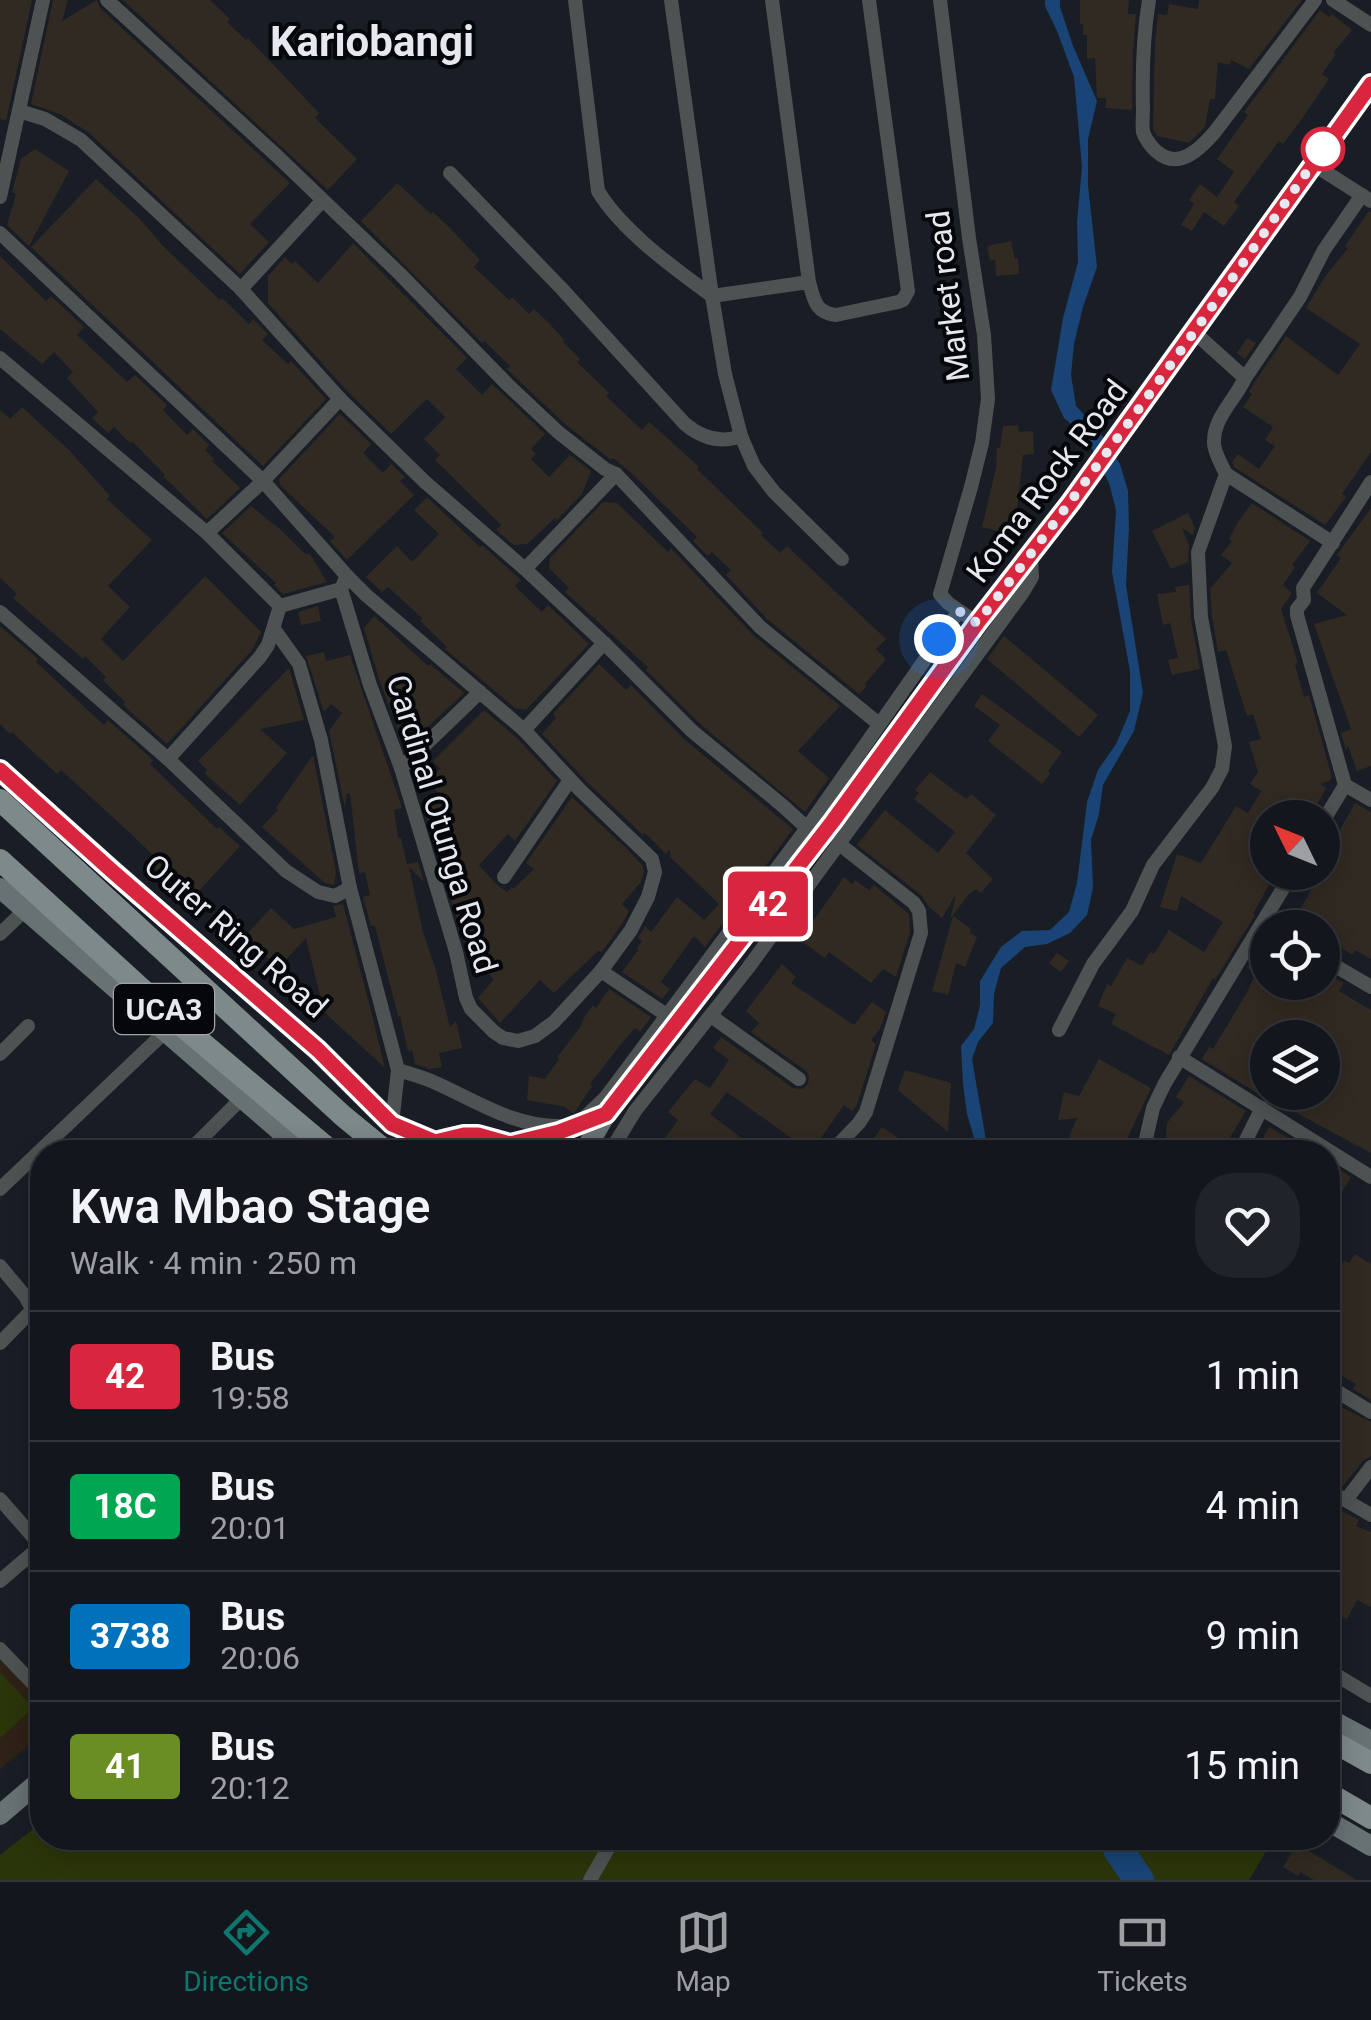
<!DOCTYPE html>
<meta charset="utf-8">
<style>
:root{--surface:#13161c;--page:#202329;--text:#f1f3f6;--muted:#9d9fa3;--line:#32353b;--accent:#0f766e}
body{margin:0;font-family:Roboto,sans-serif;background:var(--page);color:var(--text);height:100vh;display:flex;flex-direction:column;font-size:38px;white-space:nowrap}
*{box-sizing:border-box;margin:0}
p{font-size:32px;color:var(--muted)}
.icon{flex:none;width:55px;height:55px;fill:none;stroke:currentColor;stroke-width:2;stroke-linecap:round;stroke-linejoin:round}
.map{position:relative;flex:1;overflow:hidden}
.sheet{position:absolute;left:30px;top:1140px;width:1310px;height:710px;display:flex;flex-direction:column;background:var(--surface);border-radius:40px;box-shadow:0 5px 25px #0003,0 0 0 2px var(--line)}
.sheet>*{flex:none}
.badge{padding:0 20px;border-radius:8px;font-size:35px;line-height:65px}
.needle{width:65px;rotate:313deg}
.tools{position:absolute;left:1250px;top:800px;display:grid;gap:20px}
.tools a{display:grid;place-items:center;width:90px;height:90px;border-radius:50%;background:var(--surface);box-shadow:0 5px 25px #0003,0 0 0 2px var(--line);font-size:50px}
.you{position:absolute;width:50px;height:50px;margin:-25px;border:8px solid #fff;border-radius:50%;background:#1a73e8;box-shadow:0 0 0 15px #1a73e833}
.map>.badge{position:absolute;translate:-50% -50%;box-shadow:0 0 0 5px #fff}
.round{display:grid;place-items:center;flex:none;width:105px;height:105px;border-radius:40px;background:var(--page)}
.headline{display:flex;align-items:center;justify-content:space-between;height:170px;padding:0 40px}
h1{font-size:48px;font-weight:600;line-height:75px}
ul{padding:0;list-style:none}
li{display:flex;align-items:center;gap:30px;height:130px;padding:0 40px;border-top:2px solid var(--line)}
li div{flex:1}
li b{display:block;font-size:38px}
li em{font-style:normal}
li .badge{min-width:110px;font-weight:700;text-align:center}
.menu{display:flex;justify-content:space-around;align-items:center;height:140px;border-top:2px solid var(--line);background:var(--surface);font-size:28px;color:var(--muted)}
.menu a{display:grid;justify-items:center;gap:5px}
.menu .active{color:var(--accent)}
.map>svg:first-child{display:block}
.education{fill:#2e2115}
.green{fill:#2b350a}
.water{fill:#194475}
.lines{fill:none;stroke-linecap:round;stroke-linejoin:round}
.river{stroke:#194475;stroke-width:30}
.building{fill:#312a22;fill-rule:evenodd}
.street{stroke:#4d5353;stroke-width:14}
.secondary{stroke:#687272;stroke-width:20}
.primary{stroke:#7d8a89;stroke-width:22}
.line-casing{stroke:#fff;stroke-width:22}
.line{stroke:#d7263d;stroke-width:15}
.walk{stroke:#e5e8ee;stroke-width:10;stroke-dasharray:0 18}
.stop-dot{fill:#fff;stroke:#d7263d;stroke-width:5}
.labels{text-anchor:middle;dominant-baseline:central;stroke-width:8;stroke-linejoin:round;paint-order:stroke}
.shield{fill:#06070a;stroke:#a2a4aa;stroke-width:2.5}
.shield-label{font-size:30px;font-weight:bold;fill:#e5e8ee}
.street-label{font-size:32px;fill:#e5e8ee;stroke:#06070a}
.district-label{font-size:42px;font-weight:bold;fill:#e5e8ee;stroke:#06070a}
</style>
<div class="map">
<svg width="1371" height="1880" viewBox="0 0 1371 1880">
<rect width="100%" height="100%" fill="#191d25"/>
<path class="education" d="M0,1654l42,46v35l-42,34z"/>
<g class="green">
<path d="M0,1672l33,36 -33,30z"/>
<path d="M42,1822v16h1232l-25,42h-1249v-25z"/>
</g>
<path class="water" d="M1045,0h15v7l13,39 24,55 -9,38v46l9,82 -14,40 -9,37 -3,31 5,31 23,25 21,33 8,27 1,37 -3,57 17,108 -9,38 -31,54 -4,29 -8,26 2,48 -6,27 -17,18 -23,11 -22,3 -24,21 -7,26 -1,29 -15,19 -6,17 16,93h-14l1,-11 -8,-27 -4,-30 -2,-38 13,-17 6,-24v-24l21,-34 21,-16 28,-1 19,-18 8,-29 10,-81 11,-32 18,-26 14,-33v-40l-18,-99 4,-62 -7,-27 -22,-44 -23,-21 -13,-28 12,-72 15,-56 -1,-40 5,-55 -8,-90 -17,-46 -12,-25z"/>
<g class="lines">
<path class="river" d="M1113,1838l6,13 20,29"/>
</g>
<g class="building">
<path d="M0,0h32l-26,121 -6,-2z"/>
<path d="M53,0h15l-6,21 35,-21 3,8 190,175 -40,41 19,18 -29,32 -152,-142 -28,-18 -29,-10z"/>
<path d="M123,0h87l20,19 -3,3 19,18 2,-2 71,75 -4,5 42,41 -29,31z"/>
<path d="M1080,0h49l-1,14h8l-3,40 -1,56 -26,-2v-10h-9l-2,-40 -8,1v-24h-4v-11h-3z"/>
<path d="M1199,0h103l-53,69 -18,-9 -1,5 -12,-3 -3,37h-5l-5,28 -16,16 -32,-7 -4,-7 2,-88 3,-27 9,1 2,-11 29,5z"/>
<path d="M1320,10l9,7 3,-3 20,16 -18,22 2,2 -14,20 7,5 -30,44 -16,21 -4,-3 -45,61 5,4 -15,20 -20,-14 -12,19 -11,-6 13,-21 -5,-4 11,-16 17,13 17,-25 -17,-13 31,-44 -4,-3z"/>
<path d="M35,149l34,22 -40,75 -22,-21 9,-31 -4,-2 9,-33z"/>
<path d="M96,179l43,39 24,28 57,54 2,-2 27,26 4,-5 15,15 -6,6 26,24 3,-3 35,38 -63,67 -232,-219z"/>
<path d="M397,183l34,31 2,-2 17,16 30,32 -6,7 35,33 3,-3 17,17 5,-5 16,15 14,16 -1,2 17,17 -3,3 32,31 -3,3 36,34 7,-8 16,14 34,31 -2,2 66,64 -2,2 19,18 7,-7 99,93 -10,10 10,10 -21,25 2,2 -8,8 -92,-75 -41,-44 5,-5 -19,-18 -4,4 -15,-15 4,-4 -68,-66 -16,-13 -2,2 -46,-36 -51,-48 -7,-7 3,-3 -26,-25 -2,2 -121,-122z"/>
<path d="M1369,211l2,1v240l-29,42 4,3 -21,28 -91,-58 -2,-5 6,-8 21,15 16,-23 -10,-6 8,-13 -30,-20 9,-13 -3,-2 5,-9 32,-47 52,39 22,-31 -54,-36 18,-30 24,-30 -3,-2z"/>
<path d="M1011,241l4,18h3l1,15 -23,2 -1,-16 -5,1 -3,-15z"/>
<path d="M353,243l114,115 -11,11 26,26 10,-11 53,50 -14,15 5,5 -5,5 18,18 21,-22 21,16 -9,23 -27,28 1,-5 -29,27 -13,1 -18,-15 5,-5 -66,-65 5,-5 -16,-16 21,-22 -18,-18 -36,35 -43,-42 -80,-89v-27l17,-19 7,7 3,-3 23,22z"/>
<path d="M0,256l46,45 5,-5 33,31 -7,8 50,47 8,-7 32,30 -4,5 24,25 6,-6 16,16 -4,5 9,9 -2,2 28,27 -33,31 -44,-43 2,-1 -33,-34 -2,2 -16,-16 -6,6 -16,-15 6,-6 -31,-34 6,-6 -19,-20 -12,12 -42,-35z"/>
<path d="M1247,338l9,5 -11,16 -8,-6z"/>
<path d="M22,407l47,43 41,46 -3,3 45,41 -44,46 22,21 -29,32 22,22 82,-85 56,56 -9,18 -85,94 -44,-39 2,-3 -22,-22 3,-3 -21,-21 -2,3 -70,-61 4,-4 -17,-16v-168l10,9z"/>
<path d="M340,414l31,30 -8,9 20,20 8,-9 14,13 -5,4 14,14 -67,65 -17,-19 5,-4 -55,-52 -1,-6z"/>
<path d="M1018,425l1,7 14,-1 1,23 -11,1 -5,48 -8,31 -28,-7 14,-59 1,-20h3l3,-22z"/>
<path d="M427,497l53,50 2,-2 39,35 -6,6 27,26 6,-7 41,39 -63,66 -11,-2 -70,-59 2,-2 -27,-26 2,-3 -34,-31 -6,5 -16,-15 31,-31 15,16 27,-28 -25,-24z"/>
<path d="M603,502l14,1 51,49 3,-4 82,87 87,71 -42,45 31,27 -24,34 -106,-89 -53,-53 2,-3 -83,-75 4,-4 -20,-20 1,-10z"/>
<path d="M1252,503l58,38 -18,24 3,2 -12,18 9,8 -11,16 17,54 -3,1 9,33 5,-2 23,82 -3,4 -9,3 6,4 -16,30h-42v54h8l-23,42 2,1 -40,65 -2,-2 -44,77 -58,-31 5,-10 -18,-8 9,-22 4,2 16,-28 15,8 8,-14 4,2 15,-24 35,22 19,-30 -42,-26 -4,15 -17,-4 17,-53 24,9 35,-57 12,7 13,-22 -11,-7 8,-12 -9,-30 12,-3 -8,-25 -6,2 -21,-66 -8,2 -6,-36 -2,-27 22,-26 -11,-8 11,-14 -3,-2 9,-17z"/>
<path d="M251,506l29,23 25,25h5l17,28 -44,12 -9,-9 2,-2 -54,-50z"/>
<path d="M1371,508v258l-14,5 -9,-26 -2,5 -5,-17 10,-4 -37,-105 33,-9 -30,-22 24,-35 -4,-3z"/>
<path d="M1188,513l7,15 -2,7 -11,-7 7,17 -1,17 -17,7 -19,-38z"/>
<path d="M1189,585l2,34 9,50 -28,6 -4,-15 10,-2 -8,-35 -7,2 -6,-31 19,-2 -1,-5z"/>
<path d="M318,606l3,15 -20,4 -3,-13z"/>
<path d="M374,616l54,50 2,-2 34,29 -59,55 -25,-66 -16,-54z"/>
<path d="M0,626l38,33 -2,3 68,63 4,-5 45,40 -3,4 67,65 2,-2 21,19 -42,46 -22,-20 -8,8 -22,-20 6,-6 -22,-21 -69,-63 -4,4 -45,-42 -2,2 -10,-10z"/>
<path d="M1004,636l94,79 -19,22 -92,-78z"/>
<path d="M324,652l2,9 24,-6 52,153 -8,2 4,28h3l6,26 11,-2 6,20 -15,-15 14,65 12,35 15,60 6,-6 6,27 -23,5 3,14 -12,2 -15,-5 -3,-14 -4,1 -8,-35h-2l-23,-90h-4l-8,-29 7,-2 -5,-23 -6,1 -9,-79 -3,-1 -2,15 -16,-77 13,-18 -11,-9 -7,8 -18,-56z"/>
<path d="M599,664l27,26 5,-5 53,54 109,90 -88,118 -11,-11 -33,46 9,7 -8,10 -40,-27 16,-22 -1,-2 5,-7 -4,-3 7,-12 6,6 26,-35 27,23 15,-16 -49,-47v-8l-4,5 -21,-21 -2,2 -55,-52 -46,-49 14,-16 -3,-4z"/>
<path d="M289,668l15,52 -44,9 27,24 -47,52 -36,-32 3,-3 -9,-9z"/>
<path d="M982,694l80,58 -14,19 2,3 -8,10 -54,-43 12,-16 -26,-19z"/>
<path d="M484,710l33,28 40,43 -42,60 -7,-7 -29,31 18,20 10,7 5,-5 1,2 21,-20 -8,-6 46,-66 57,54 14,15 1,6 -3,10 -19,22 7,7 -7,13 -20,28 -4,-1 -44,42 -14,-13 -40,43 -22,-25 16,-19 -27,-25 -6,-24 5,-5 -10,-9 -33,-110 24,-5 -20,-19 13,-13 -7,-8z"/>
<path d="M313,755l23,117 -2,13 -9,-2 -63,-56 16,-17 -2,-2z"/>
<path d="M930,772l36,27 5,-5 25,21 -30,38 27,26 -12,14 -5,-4 -7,5 -19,25 6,-25 -14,24 -13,-11 -8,-12 -64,-50 28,-35 53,43 17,-21 -41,-33 5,-6 -4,-3z"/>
<path d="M1355,803l16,9v147l-16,-9 -2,5 -31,-18v-9h-22l-8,-5 30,-51v-10z"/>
<path d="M844,877l8,7 3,-4 14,10 5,-5 35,29 1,18 -14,45 -13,-8 -12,14 -42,-31 -4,6 -25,-18z"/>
<path d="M343,904l27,103 15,61 -61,-56 -18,-74 -28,30 -33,-32 26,-28 23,21 42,-12 -3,-11z"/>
<path d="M953,916l17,12v5l7,4 -12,30 -9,-4 -8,32 -16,-4z"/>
<path d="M1268,935v47h54v-10l22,11 -5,8 32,19v143l-78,-42 2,-3 -35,-18 -3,3 -55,-34 7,-12 4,2 33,-55 10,-21 -9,-5zM1268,1038h54v54h-54z"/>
<path d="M1057,953l12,8 -8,11 -12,-9z"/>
<path d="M782,964l14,13 -5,6 63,42 18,-23 14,10 -6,17 -9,11 5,4 -19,61 -5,6 -8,-6 -33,47 -84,-60 -17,22 50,38h-105l23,-32 -10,-8 27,-33 15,9 19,-28 -16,-12 8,-11 72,51 9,1 6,-5 1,-8 -4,-6 -54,-38 8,-9 -13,-12z"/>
<path d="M609,989l42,28 -11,15 -5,-4 -14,16 -31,40 2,2 -17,26 -2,1 -8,-6 -38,-7 2,-24 16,3 14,-20 -2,-2 22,-28 6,-13 8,-11 3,3z"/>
<path d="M1099,1059l52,29 -23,49 7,4 -2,11h-61l-8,-3 13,-31 -19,2 6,-28 15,4z"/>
<path d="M905,1070l46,13 -3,49 -50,-42z"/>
<path d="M1189,1076l57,35 -17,28 4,2 -4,11h-64l2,-29 17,-21 -8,-5z"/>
<path d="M882,1127l18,12 -8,12 -18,-13z"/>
<path d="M1269,1127l20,11 -7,14h-27z"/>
<path d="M1328,1162l23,15 -23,38z"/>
<path d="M1355,1254l16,10v136l-18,-11 3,-5 -28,-16v-108l13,7 3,-6 5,2z"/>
<path d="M1333,1403l38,19v34l-8,5 -20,25 -15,-6v-67z"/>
<path d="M1333,1506l26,14 -3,6 15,6v75l-14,-7 -10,19 -16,-8 10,-19 -13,-9v-66z"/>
<path d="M1297,1844l60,36h-43l-14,-8 -2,4 -15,-9z"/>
</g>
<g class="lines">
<g class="street">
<path d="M107,0l170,156 123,118 107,110 51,48 47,37 11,5 144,153 119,97"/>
<path d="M575,0l23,191c25,41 76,77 114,105l97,-14 -37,-282"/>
<path d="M671,0l41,296 13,78 16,62 13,30 20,26 68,67"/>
<path d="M940,0l29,238 15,97 4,64 -6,44 -11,44 -31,107 8,9 29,20"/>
<path d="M1149,0c-6,36 -7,72 -6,109 0,7 -1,16 0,23 2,6 8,15 13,19 22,20 43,-1 58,-18l101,-133"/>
<path d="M1333,0l38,25"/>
<path d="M1313,164l58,37"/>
<path d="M450,173l112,116 123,135c17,14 35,20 56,12"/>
<path d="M0,197l43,-197"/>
<path d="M0,233l263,248 77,-82 -99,-110 -160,-149 -36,-21 -26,-8"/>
<path d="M809,282c5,17 6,31 27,33l62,-13 5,-2 5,-9 -39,-291"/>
<path d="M241,289l81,-88"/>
<path d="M0,358l207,175 73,73 61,-17 6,-13 19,19 158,135 56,60 72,69 3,13 -7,25 -17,33 -30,41 -47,51 -19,14 -17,5 -15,-3 -9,-6 -23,-23 -5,-11 -10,-46 -55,-184 -31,-83 -29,-96"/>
<path d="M1245,378l55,-81 24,-47 38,-55"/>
<path d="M340,399l85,83 100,87 79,74 88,88 91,75 24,22"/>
<path d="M1226,474l107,69"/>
<path d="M207,533l56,-52 84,95"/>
<path d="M525,569l91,-95"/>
<path d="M0,612l168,147 118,112 32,21 17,4 15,-8 48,182 -6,54"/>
<path d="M274,629l25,35 22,76 29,148"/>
<path d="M524,730l80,-87"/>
<path d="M168,759l92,-102 8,-12 12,-39"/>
<path d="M401,768l79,-76"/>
<path d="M1345,785l26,15"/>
<path d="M1322,823l23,-38 -48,-170v-6l7,-9 -1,-12 68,-106"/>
<path d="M504,877l66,-97"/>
<path d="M0,934l24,-23"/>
<path d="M1322,958l49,29"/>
<path d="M601,971l67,45"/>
<path d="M711,1016l88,63"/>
<path d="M1059,1030l34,-66 39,-53 21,-46 59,-77 10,-19 3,-23 -24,-129 -3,-65 28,-78c-4,-9 -12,-21 -12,-31 -1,-25 21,-43 31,-65l-51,-46"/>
<path d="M0,1054l28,-28"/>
<path d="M1179,1057l192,120"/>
<path d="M398,1070c10,3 21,6 31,10 43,18 84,48 133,46"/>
<path d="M586,1116l20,-19 201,-269 152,-217"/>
<path d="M188,1152l54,-54"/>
<path d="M610,1152l25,-41 113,-143 275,-376 9,-15 -1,-23"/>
<path d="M831,1152l28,-29 7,-11 55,-179 -2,-22 -5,-8 -76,-60"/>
<path d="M1143,1152l10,-44 12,-25 128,-211"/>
<path d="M1240,1152l22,-44"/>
<path d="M0,1189l166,-158"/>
<path d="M0,1266l25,30 17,30"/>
<path d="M0,1343l42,-43"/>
<path d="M1328,1386l43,26"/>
<path d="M1328,1490l43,25"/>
<path d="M0,1499l41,47"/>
<path d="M1346,1500l25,-33"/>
<path d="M0,1581l42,-36"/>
<path d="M0,1649l42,44"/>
<path d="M1328,1670l43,26"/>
<path d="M590,1880l24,-42"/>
</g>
<g class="secondary">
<path d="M0,770l317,280 75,74 43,18"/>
<path d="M0,888l304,264"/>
<path d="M510,1144l49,-11 47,-19"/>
<path d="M417,1152c32,-23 73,-22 105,0"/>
<path d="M584,1152l22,-38 227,-293 144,-198 94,-121 300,-418"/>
<path d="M1328,1718l43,23"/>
<path d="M0,1815l42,-36"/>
<path d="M1328,1821l43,25"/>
</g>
<g class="primary">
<path d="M0,800l343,316 44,36"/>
<path d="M0,860l181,165 151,127"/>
<path d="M1328,1739l43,24"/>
<path d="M1328,1793l43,25"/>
</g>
</g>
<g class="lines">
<defs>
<path id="line" d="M0,770l112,101 206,179 74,74 43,18 29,-7h14l32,9 49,-12 47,-18 227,-293 144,-198 94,-121 300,-418"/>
</defs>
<use href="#line" class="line-casing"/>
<use href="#line" class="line"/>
<path class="walk" d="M939,639l20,-28 18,12c121,-153 234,-314 346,-474"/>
</g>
<circle class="stop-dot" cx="1323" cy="149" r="20"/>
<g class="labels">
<rect class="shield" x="114" y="984" width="100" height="50" rx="8"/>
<g class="shield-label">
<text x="164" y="1009">UCA3</text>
</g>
<g class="street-label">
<text transform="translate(948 296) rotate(-97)">Market road</text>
<text transform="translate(1047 481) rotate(-53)">Koma Rock Road</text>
<text transform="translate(442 824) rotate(73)">Cardinal Otunga Road</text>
<text transform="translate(236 936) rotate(41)">Outer Ring Road</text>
</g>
<g class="district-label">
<text x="372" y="41">Kariobangi</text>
</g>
</g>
</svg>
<div class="tools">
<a><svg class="needle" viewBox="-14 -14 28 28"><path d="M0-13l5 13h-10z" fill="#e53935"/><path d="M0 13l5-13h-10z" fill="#9d9fa3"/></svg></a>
<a><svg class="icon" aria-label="locate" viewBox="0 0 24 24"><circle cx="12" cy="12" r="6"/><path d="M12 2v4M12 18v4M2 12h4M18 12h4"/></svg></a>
<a><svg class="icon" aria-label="layers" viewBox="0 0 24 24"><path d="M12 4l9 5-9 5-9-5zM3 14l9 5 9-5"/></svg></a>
</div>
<div class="you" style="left:939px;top:639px"></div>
<b class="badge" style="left:768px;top:904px;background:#d7263d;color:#fff">42</b>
<section class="sheet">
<div class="headline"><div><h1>Kwa Mbao Stage</h1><p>Walk · 4 min · 250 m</p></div><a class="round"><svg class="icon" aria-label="heart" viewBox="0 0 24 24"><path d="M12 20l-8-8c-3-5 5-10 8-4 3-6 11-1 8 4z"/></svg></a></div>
<ul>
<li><span class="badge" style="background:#d7263d;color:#fff">42</span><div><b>Bus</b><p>19:58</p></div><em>1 min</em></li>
<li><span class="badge" style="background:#00a651;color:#fff">18C</span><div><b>Bus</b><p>20:01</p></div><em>4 min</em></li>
<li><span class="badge" style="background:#0072bc;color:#fff">3738</span><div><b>Bus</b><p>20:06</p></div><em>9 min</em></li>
<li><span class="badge" style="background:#6b8e23;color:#fff">41</span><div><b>Bus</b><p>20:12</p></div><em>15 min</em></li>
</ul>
</section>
</div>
<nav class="menu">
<a class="active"><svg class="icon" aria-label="directions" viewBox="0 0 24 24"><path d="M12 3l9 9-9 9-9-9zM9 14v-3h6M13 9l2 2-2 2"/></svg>Directions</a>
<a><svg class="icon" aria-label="map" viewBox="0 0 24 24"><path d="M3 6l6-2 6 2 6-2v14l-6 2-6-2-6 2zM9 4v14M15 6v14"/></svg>Map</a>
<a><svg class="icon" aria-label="tickets" viewBox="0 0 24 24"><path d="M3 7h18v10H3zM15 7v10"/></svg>Tickets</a>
</nav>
